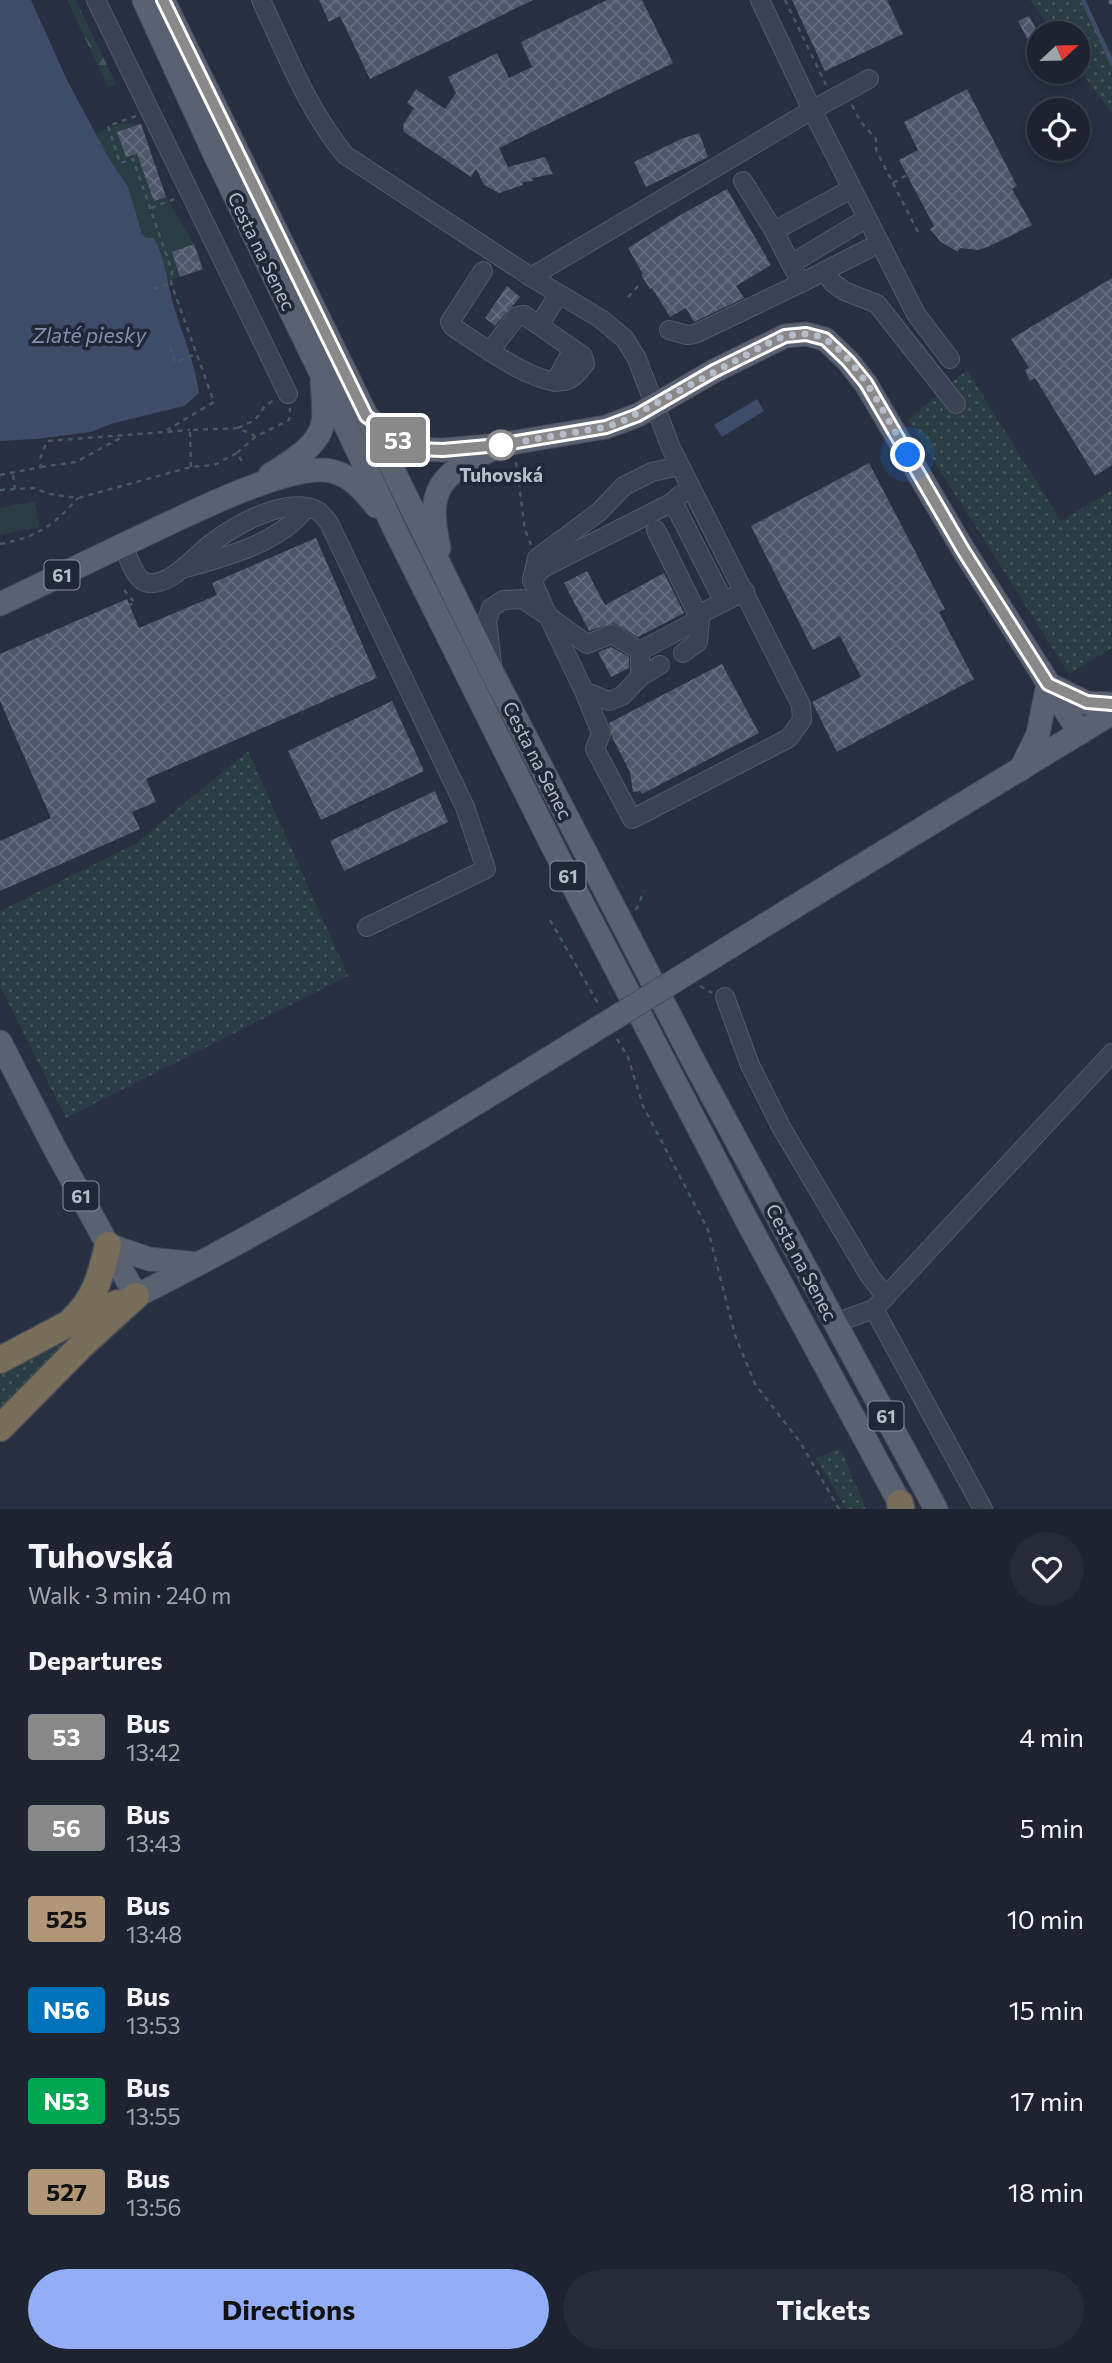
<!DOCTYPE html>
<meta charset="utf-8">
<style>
:root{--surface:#1d2331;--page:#252b39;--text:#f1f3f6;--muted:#a0a4ab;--line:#3b404d;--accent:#93aef5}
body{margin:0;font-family:Commissioner,sans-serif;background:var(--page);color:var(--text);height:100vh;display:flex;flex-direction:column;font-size:26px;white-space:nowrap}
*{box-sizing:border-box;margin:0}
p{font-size:23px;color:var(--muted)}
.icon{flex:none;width:38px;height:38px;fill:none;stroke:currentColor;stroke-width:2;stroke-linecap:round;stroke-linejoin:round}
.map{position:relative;height:1509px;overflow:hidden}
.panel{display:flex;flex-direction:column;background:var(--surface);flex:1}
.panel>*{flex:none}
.badge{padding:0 14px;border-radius:5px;font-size:24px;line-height:46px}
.needle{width:46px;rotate:68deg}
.buttons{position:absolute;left:1027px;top:21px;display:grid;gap:14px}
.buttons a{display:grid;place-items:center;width:63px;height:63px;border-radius:50%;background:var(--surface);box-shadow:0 4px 10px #0003,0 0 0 2px var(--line);font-size:35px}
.you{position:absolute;width:35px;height:35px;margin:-18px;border:5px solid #fff;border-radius:50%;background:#1a73e8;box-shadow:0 0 0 10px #1a73e833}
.map>.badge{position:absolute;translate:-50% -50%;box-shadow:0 0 0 4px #fff}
h2{padding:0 28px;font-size:26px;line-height:63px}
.round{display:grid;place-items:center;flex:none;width:74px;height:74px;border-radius:37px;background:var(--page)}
.head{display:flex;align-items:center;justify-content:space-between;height:119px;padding:0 28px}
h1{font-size:33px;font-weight:700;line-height:52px}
.cta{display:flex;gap:14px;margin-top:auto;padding:14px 28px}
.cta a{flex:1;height:80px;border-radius:42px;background:var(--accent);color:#111;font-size:28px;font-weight:700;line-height:80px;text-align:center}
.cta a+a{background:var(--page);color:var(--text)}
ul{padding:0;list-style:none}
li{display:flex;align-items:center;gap:21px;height:91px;padding:0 28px}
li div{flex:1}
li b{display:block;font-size:26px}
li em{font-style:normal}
li .badge{min-width:77px;font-weight:700;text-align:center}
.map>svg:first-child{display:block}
.grass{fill:url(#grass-dots)}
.forest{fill:url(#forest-firs)}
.garden{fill:#293d42}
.water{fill:#3e4b69}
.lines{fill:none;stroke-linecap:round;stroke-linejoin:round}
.stream{stroke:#3e4b69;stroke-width:4.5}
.building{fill:url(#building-cross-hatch)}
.minor-casing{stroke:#535a68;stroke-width:20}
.major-casing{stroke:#454b5a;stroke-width:25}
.highway-casing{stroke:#434a58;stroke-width:29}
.path{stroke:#47595f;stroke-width:2.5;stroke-dasharray:5 5;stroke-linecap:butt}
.minor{stroke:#3b4251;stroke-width:18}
.major{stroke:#5a6171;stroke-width:23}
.highway{stroke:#776e59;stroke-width:26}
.rail{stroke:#5e6678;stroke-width:4.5;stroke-dasharray:7 7;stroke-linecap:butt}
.major-bridge-casing{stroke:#454b5a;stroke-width:25;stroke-linecap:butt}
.major-bridge{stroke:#5a6171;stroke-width:23}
.line-casing{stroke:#fff;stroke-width:16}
.line{stroke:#898989;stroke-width:10}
.walk{stroke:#b8bdcb;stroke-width:7;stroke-dasharray:0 12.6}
.stop-dot{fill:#fff;stroke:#898989;stroke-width:3.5}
.labels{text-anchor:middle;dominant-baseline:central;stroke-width:7;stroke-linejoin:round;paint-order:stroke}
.shield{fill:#202736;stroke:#8a909e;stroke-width:2}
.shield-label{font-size:18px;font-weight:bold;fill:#b8bdcb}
.street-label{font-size:19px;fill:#b8bdcb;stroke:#202736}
.stop-label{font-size:19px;font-weight:bold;fill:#b8bdcb;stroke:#202736}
.water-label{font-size:21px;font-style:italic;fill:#8190b2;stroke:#202736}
</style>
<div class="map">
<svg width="1112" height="1509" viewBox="0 0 1112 1509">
<defs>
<pattern id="grass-dots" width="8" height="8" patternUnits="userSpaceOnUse" patternTransform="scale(1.75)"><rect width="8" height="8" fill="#293d42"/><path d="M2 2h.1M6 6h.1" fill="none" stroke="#46575c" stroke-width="1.8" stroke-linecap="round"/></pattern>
<pattern id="forest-firs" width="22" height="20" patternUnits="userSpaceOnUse" patternTransform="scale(1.75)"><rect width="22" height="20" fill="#293d42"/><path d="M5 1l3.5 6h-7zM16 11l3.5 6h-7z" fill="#46575c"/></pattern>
<pattern id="building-cross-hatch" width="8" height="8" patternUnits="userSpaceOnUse" patternTransform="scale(1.75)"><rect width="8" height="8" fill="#4d566a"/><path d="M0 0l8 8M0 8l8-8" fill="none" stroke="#656c7e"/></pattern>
</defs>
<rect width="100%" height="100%" fill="#272f41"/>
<g class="grass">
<path d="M1030,0h50l32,53v61l-34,-47v-34h-24z"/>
<path d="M967,370l94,151 51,-31v158l-43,26 -161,-254z"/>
<path d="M248,751l100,225 -282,142 -66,-132v-75l135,-67z"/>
<path d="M81,1334l-81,82v-45z"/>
<path d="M840,1448l26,61h-20l-30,-51z"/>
</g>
<path class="forest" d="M67,0h9l40,84 -8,3z"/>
<g class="garden">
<path d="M121,123l20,1 25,73 28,47 9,25 -50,17 -57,-153z"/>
<path d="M35,501l5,26 -40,8v-27z"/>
</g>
<g class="water">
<path d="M0,0h31l35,78 42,79 20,30 14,47 4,4h8c12,22 13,46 20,69 9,29 21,56 25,86l-15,13 -70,17 -23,9 -56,7 -35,2z"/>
<path d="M757,399l7,12 -42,26 -8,-12z"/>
</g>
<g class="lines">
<path class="stream" d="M1083,0l29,63"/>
</g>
<g class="building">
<path d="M319,0h214l-163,79 -30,-63 -11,6z"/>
<path d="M607,0h35l31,63 -174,85 9,19 37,-10 8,17 -21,4 1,3 -10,1v3l-24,8 -15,-8 -8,-16 -5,8 -67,-45 -1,-7 11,-17 -7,-5 9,-14 29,20 11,-16 -8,-16 49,-24 12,25 23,-11 -11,-25z"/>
<path d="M792,0h95l16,34 -78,37z"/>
<path d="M1029,16l11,20v27l-22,-42z"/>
<path d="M967,89l50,97 -5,3 20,36 -42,21 -12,4 -18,-2 -2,4 -17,-10 -11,-13 4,-3 -35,-66 19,-10 -14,-28z"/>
<path d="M141,124l25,73 -12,4 -17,-47 -11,3 -9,-25z"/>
<path d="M699,133l9,24 -62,30 -12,-25 47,-23z"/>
<path d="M727,189l44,76 -35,21 8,12 -50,24 -8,-14 -16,9 -18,-29 -2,1 -9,-14 2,-1 -15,-26 49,-31z"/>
<path d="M194,244l9,25 -23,8 -8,-25z"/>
<path d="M1112,278v187l-17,11 -60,-98 -5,3 -5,-11 4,-2 -18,-29z"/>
<path d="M507,286l13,11 -25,29 -10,-8z"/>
<path d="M869,463l76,146 -6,3 35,67 -137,73 -25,-50 49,-25 -21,-41 -27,14 -62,-124z"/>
<path d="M316,538l61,140 -231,101 10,23 -24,10 8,17 -140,62v-50l51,-23 -51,-117v-47l127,-55 12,29 78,-33 -5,-12z"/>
<path d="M587,571l18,34 59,-32 20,40 -46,24 -24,-14 -25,8 -25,-48z"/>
<path d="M611,647l18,10v11l-18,9 -13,-25z"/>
<path d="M722,664l37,69 -117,61 -2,-3 -7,1 -3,-20 -18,-35 -3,-14z"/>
<path d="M392,701l32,70 -103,49 -33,-69z"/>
<path d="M435,791l13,31 -104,49 -14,-30z"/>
</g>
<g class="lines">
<defs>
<g id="minor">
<path d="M96,0l192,394"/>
<path d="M261,0c25,53 47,110 84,155l186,122 70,42 24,20 12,20 34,89 130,257 1,15 -13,18 -157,81 -37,-70 6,-16 -17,-42"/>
<path d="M760,0l52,110 57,-31"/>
<path d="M774,231l68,-37"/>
<path d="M791,264l66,-40"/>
<path d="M483,271l-33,51 3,5c22,14 92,67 117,52 6,-3 11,-11 15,-15l-2,-8 -59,-41 -7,1 -27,35"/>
<path d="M825,271l7,11 12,9 33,13 79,100"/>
<path d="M531,277l281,-167 104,204 34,45"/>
<path d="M801,283l67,-34"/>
<path d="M540,324l18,-29"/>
<path d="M669,330l18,5 8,-1 106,-51 -27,-52 -31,-50"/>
<path d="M555,382l18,-33"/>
<path d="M680,466l-28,6 -28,14 -25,26 -62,46 -5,22 16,36 39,28 25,-10 28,17 60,-32 -2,-4 47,-24"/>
<path d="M680,495l-7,7 51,100"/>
<path d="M656,530l42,85"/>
<path d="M123,545c5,10 10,32 22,37 23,8 51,-28 68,-40 24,-18 75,-47 105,-31 4,3 8,8 11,12l136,284 21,62 -119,58"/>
<path d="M186,568c42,-12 94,-25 121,-61"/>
<path d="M532,580l11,-12 130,-66"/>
<path d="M683,653l15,-11 2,-23"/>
<path d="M492,664l-5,-43 4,-13 12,-8 19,-1 26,17 36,75 25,10 13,-5 18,-19v-26"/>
<path d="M640,677l20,-12"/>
<path d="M725,997l25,68 31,62 88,148 17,22"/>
<path d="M874,1309l109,200"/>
<path d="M835,1323l39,-14 238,-256"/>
</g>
<g id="major">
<path d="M144,0l72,157 105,216 74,157 161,323 190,366 157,290"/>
<path d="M163,0l330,674 202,390 241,445"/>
<path d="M368,418l30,22 18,9 27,1 56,-5 107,-18 32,-12 76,-44 71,-35 21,-2 19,5 23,22 18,23 97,165 117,184"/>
<path d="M270,475c18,-12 50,-29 53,-53 2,-13 0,-26 -1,-39"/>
<path d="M439,548c-13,-59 0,-72 51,-98"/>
<path d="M0,604c47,-22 93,-45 140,-67 41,-19 149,-75 191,-66 20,4 33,20 45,35"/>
<path d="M1048,684l39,19 25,1"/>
<path d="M1021,769l17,-35 10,-50"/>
<path d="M833,883l279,-170"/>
<path d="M0,1042l54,105 82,149c146,-73 286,-159 425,-245"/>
<path d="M108,1245l41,14 48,5"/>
</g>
<g id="highway">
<path d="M73,1319c23,-21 28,-45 35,-74"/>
<path d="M0,1360l66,-35 52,-22"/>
<path d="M0,1428l81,-82 55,-50"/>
<path d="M900,1503l1,6"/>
</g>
</defs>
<use href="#minor" class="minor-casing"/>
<use href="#major" class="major-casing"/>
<use href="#highway" class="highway-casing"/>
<g class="path">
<path d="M785,0l41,85"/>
<path d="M852,105l8,16 16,18v11l43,84"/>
<path d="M136,116l-28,10 12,37 13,-4 39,112 -1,12 43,119 -47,28"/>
<path d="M893,183l14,-8"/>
<path d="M151,208l26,-10"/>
<path d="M154,289l17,-6"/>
<path d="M628,297l11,-12"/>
<path d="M170,347l5,15 21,-8"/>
<path d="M238,428l17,-8 10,-14 9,-6"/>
<path d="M237,453l18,-16 34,-17 1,-12"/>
<path d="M516,462l9,68 6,15"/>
<path d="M41,467l35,-5 46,-25"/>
<path d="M191,467l-1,-37 48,-2 17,8"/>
<path d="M0,475l41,-8 -1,-8 7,-18 143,-11"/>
<path d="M13,475l2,14"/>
<path d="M0,490l33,-2 17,6 28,4 113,-31 23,-2 23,-12 6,10"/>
<path d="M0,544c37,-7 53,-18 78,-46"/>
<path d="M124,590l11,13 -6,2"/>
<path d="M636,910l8,-19"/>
<path d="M550,920l49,85"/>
<path d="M700,986l12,7"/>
<path d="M617,1039l11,18 15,49 65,124 27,105 20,49 45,58 39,67"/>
</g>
<use href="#minor" class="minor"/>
<use href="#major" class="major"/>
<use href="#highway" class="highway"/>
<path class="rail" d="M1110,0l2,4"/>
<defs>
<path id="major-bridge" d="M561,1051l272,-168"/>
</defs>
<use href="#major-bridge" class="major-bridge-casing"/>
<use href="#major-bridge" class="major-bridge"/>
</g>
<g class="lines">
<defs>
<path id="line" d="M163,0l203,416 32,24 18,9 27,1 56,-5 107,-18 32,-12 76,-44 71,-35 21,-2 19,5 23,22 18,22 97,167 85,134 39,18 25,2"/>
</defs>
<use href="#line" class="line-casing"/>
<use href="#line" class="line"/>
<path class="walk" d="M501,445l105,-18 17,-6 151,-81c17,-6 36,-10 52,0 33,19 63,82 82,115"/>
</g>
<circle class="stop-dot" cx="501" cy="445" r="14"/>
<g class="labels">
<g class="shield">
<rect x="44.5" y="560.5" width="35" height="29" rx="5"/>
<rect x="550.5" y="861.5" width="35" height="29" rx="5"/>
<rect x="63.5" y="1181.5" width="35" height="29" rx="5"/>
<rect x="868.5" y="1401.5" width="35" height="29" rx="5"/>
</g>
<g class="shield-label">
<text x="62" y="575">61</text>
<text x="568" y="876">61</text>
<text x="81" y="1196">61</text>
<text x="886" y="1416">61</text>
</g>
<g class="street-label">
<text transform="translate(262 251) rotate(64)">Cesta na Senec</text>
<text transform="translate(538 760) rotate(63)">Cesta na Senec</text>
<text transform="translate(802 1262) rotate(62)">Cesta na Senec</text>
</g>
<g class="stop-label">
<text x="501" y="474">Tuhovská</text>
</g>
<g class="water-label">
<text x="89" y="334">Zlaté piesky</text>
</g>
</g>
</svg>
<div class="buttons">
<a><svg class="needle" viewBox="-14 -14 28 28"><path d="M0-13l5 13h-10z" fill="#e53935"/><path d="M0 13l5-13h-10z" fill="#a0a4ab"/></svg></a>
<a><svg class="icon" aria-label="locate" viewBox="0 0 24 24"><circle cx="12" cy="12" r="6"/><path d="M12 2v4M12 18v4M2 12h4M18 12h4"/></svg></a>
</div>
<div class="you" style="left:908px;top:455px"></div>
<b class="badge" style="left:398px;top:440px;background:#898989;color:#fff">53</b>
</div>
<section class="panel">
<div class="head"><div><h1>Tuhovská</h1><p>Walk · 3 min · 240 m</p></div><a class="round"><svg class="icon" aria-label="heart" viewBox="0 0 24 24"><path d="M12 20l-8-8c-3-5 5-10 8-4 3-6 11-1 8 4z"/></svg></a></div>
<h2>Departures</h2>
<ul>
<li><span class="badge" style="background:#898989;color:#fff">53</span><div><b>Bus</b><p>13:42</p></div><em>4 min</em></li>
<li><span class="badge" style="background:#898989;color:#fff">56</span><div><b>Bus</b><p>13:43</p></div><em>5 min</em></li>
<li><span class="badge" style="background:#af9778;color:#111">525</span><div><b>Bus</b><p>13:48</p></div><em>10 min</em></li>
<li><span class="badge" style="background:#0072bc;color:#fff">N56</span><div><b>Bus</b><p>13:53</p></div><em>15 min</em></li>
<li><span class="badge" style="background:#00a651;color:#fff">N53</span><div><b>Bus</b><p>13:55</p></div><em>17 min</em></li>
<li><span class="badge" style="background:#af9778;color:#111">527</span><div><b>Bus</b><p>13:56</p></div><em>18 min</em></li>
</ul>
<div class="cta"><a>Directions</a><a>Tickets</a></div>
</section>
